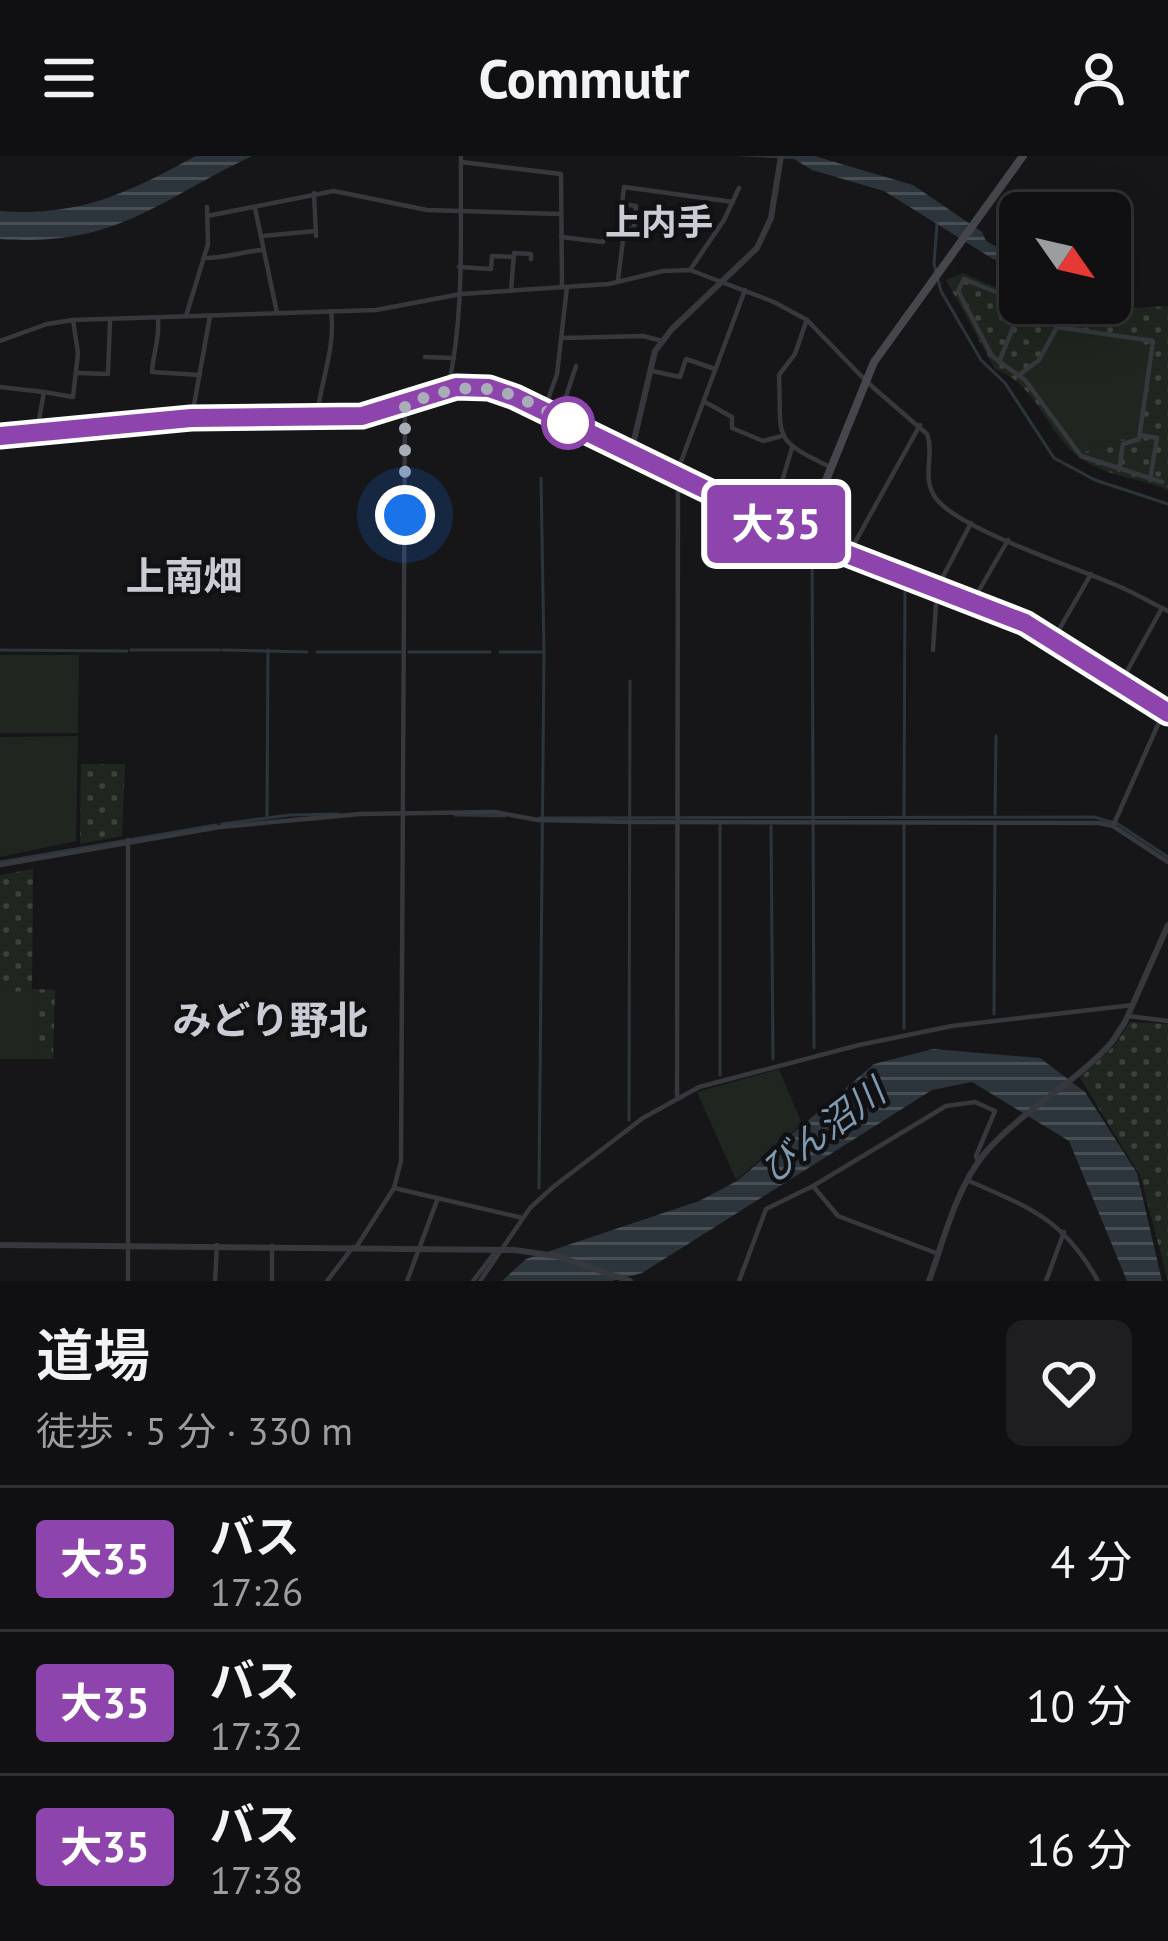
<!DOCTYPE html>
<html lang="ja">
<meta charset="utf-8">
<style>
:root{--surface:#101012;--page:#1e1e20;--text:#f1f3f6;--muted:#9c9d9f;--line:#303032}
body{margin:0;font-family:"PT Sans","Noto Sans JP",sans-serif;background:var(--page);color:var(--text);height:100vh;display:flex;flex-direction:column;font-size:45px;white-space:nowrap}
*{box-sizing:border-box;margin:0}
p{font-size:39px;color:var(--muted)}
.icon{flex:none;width:66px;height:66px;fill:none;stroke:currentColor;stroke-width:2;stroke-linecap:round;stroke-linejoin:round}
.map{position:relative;height:1125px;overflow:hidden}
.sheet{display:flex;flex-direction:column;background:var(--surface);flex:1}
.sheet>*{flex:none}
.badge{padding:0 24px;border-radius:9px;font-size:42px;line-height:78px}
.needle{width:78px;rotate:124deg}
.buttons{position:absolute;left:999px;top:36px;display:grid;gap:24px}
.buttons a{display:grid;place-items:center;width:132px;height:132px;border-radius:18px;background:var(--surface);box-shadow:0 12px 48px #0002,0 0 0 3px var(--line);font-size:60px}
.you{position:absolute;width:60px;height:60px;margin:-30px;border:9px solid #fff;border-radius:50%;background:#1a73e8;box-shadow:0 0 0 18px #1a73e833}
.map>.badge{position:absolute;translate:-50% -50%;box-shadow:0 0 0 6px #fff}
.round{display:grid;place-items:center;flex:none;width:126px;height:126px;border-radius:18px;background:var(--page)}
.head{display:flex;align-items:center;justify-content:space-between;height:204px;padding:0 36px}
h1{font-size:57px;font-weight:600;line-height:90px}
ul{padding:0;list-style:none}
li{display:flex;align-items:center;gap:36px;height:144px;padding:0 36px;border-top:3px solid var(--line)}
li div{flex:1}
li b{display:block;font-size:45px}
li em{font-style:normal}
li .badge{min-width:132px;font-weight:700;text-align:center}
header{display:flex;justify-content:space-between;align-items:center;height:156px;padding:0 36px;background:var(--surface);font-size:54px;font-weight:600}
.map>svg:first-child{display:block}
.park{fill:url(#park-dots)}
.garden{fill:#1e261f}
.water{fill:url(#water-rules)}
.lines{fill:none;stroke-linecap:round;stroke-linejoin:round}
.stream{stroke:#2c353c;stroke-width:3}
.minor{stroke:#37383d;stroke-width:4.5}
.tertiary{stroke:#37383d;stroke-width:6}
.secondary{stroke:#45474d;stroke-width:8}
.line-casing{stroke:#fff;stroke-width:27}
.line{stroke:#8e44ad;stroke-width:18}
.walk{stroke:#a8adb8;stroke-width:12;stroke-dasharray:0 21.6}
.stop-dot{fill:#fff;stroke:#8e44ad;stroke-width:6}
.labels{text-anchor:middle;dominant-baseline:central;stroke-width:9;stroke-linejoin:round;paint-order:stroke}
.neighbourhood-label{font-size:36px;font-weight:bold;fill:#c9ccd4;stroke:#111113}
.water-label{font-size:36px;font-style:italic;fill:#7f9bb3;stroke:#111113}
.quarter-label{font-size:39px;font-weight:bold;fill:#c9ccd4;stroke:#111113}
</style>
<header><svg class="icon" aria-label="menu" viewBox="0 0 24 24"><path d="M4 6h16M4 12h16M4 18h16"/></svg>Commutr<svg class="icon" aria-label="person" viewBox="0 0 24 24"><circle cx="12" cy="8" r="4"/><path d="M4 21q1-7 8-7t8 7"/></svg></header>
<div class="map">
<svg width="1168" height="1125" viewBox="0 0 1168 1125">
<defs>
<pattern id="park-dots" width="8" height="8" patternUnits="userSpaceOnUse" patternTransform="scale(3)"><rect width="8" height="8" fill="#1e261f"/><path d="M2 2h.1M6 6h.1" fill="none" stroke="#3c433d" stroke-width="1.8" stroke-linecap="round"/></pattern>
<pattern id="water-rules" width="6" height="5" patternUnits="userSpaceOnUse" patternTransform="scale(3)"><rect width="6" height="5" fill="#2c353c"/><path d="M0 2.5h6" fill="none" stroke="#485056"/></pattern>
</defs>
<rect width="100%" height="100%" fill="#161618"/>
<g class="park">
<path d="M963,117l57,25v5l67,8 81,-5v184c-29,-12 -64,-14 -89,-33 -34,-26 -42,-73 -84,-88l-49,-89z"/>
<path d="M81,608h44l-3,72 -42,8z"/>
<path d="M33,713l-1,120 23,1 -2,69h-53v-184z"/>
<path d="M1130,866l38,2v257l-28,-106 -60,-97 35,-33z"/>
</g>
<g class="garden">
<path d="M1057,173l85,12 8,11 -13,85 -36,6 -19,11 -58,-77 17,-16z"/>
<path d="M0,499h79l-1,78h-78z"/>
<path d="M78,580l-2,105 -76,16v-120z"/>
<path d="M36,835l-1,65h-35v-64z"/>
<path d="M779,913l23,55 -66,56 -39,-88z"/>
</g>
<g class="water">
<path d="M196,0h56c-97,46 -135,91 -252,83v-28c80,6 127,-18 196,-55z"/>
<path d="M734,0h80l99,29 69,47 4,9 34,18v12l-27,-12 -109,-68 -72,-21 -18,-11z"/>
<path d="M933,893l107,9 45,34 52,81 25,108h-35l-58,-140 -97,-59 -40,8 -290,183 -30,8h-110l24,-22 173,-58 38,-20 137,-117z"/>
</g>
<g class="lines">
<g class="stream">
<path d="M937,68l-3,40 7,27 40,69 24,23 49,75 41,22 73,24"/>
<path d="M812,392l2,500"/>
<path d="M0,494l127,1"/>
<path d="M131,494h89"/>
<path d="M223,494l84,2"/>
<path d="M317,496h83"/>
<path d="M409,496h81"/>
<path d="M500,496h42"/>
<path d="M995,658l1,-78"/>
<path d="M455,659l50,1"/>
<path d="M904,660l1,-234"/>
<path d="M267,661l1,-167"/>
<path d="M539,662l555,-1 24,7 50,33"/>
<path d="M222,668l68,-9 48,-1"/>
<path d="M720,669v250"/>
<path d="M771,670l2,233"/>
<path d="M0,706l216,-37"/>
<path d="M994,858l1,-190"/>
<path d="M904,872v-203"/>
<path d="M629,964l1,-439"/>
<path d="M539,1032l5,-536 -3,-174"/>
</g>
<g class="minor">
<path d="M461,6l100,12 1,113"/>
<path d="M314,37l2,43"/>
<path d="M255,52l22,105"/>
<path d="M207,60l127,-25 93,19 134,4"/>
<path d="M262,80l54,-5"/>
<path d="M561,81l42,5 4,-10 15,1 12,-6 2,-21 -14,-2 2,-17 109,15"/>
<path d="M204,102c22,0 37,-6 57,-8"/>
<path d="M459,111l32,2 1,-13 21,1"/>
<path d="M690,114l34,-50 15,-32"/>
<path d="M618,124l6,-48"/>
<path d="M511,135l3,-38 17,1v5"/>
<path d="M1020,146l-56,-23 -6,12 34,65 33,24 56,76 81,26"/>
<path d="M186,160l22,-72 -1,-37"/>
<path d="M158,163c2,20 -5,34 -6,53l48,3"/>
<path d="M806,166l-11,32 -16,21c3,64 -9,63 51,92"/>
<path d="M563,182l80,-2 19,5"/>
<path d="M0,185l47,-17 26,-4 303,-10 85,-16 148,-10 54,-13 27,-1 84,32 33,18 61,63 59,51c8,21 -6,42 8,63 21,32 143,71 183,89 17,7 33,17 50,25"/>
<path d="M425,201l29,1"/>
<path d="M999,206l24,-59"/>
<path d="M652,215l28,6 6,-18 29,10"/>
<path d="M78,217l30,1 2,-53"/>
<path d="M1019,219l20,-15 18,-33 96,14 -14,98 -16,5 -4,26"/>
<path d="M0,231l44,5 -7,39"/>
<path d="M448,232c17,-75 12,-155 13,-232"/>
<path d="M44,236l29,5 5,-44 -5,-33"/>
<path d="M705,246l27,15v11l31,13 19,-5"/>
<path d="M544,255l13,-37 10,-87"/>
<path d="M192,260l18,-100"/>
<path d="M317,260c4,-36 19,-69 14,-105"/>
<path d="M559,262l17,-52"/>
<path d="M1140,279l17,3 -7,42"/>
<path d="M676,319l69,-185"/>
<path d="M771,362l21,-70"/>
<path d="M848,399l72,-130"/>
<path d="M973,445l35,-61"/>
<path d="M1053,484l38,-66"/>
<path d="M933,494l4,-62 34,-65"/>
<path d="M1121,526l41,-74"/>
<path d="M1113,670l51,-115"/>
<path d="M128,684v441"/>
<path d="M0,709l220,-38 140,-13 135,-2 43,8 93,2 468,1 14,3 55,36"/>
<path d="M1128,860l40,5"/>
<path d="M677,942l1,-621"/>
<path d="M969,1025c62,27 94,38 129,100"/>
<path d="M813,1030l25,30 98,37"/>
<path d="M394,1032l129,30"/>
<path d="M357,1090l37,-58 7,-27 4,-756"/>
<path d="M215,1125l2,-36"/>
<path d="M272,1125v-35"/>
<path d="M327,1125l26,-34"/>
<path d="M407,1125l31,-83"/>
<path d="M473,1125l23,-30"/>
<path d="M480,1125l50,-73 23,-21 90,-69 56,-31 160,-42 93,-19 181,-21"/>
<path d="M739,1125l27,-72 47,-23 133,-80 29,-4 20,9 -19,45 2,7"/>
<path d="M1046,1125l18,-49"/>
</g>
<g class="tertiary">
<path d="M631,297l24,-102 17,-22 85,-81 14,-30 10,-62"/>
<path d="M0,1089l514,5 43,6 73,25"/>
<path d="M929,1125c15,-42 27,-93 56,-128 37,-43 90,-69 127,-111l13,-20 43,-97"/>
</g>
<g class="secondary">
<path d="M0,280l191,-17 171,-3 94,-29 33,2 40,15 293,141 203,78 143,90"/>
<path d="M803,381l71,-175 149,-206"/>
</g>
</g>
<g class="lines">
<defs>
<path id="line" d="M0,280l191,-18 171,-2 94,-29 33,1 26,9 288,140 222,86 143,90"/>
</defs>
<use href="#line" class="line-casing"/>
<use href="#line" class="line"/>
<path class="walk" d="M405,359v-110c71,-29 98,-19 163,18"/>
</g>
<circle class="stop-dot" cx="568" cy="267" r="24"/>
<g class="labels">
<g class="neighbourhood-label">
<text x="659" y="65">上内手</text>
</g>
<g class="water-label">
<text transform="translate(822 974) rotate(-37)">びん沼川</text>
</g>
<g class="quarter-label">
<text x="184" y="419">上南畑</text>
<text x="270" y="863">みどり野北</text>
</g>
</g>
</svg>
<div class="buttons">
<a><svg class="needle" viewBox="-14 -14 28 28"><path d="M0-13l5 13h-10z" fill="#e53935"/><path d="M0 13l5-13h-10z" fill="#9c9d9f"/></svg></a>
</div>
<div class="you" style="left:405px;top:359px"></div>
<b class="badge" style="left:776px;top:368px;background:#8e44ad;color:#fff">大35</b>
</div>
<section class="sheet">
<div class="head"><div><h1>道場</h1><p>徒歩 · 5 分 · 330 m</p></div><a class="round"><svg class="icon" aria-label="heart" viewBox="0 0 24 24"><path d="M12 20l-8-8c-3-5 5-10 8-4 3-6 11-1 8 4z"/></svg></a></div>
<ul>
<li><span class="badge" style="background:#8e44ad;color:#fff">大35</span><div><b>バス</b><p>17:26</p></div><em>4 分</em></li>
<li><span class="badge" style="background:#8e44ad;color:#fff">大35</span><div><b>バス</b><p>17:32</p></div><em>10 分</em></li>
<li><span class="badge" style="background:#8e44ad;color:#fff">大35</span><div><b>バス</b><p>17:38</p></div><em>16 分</em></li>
</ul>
</section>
